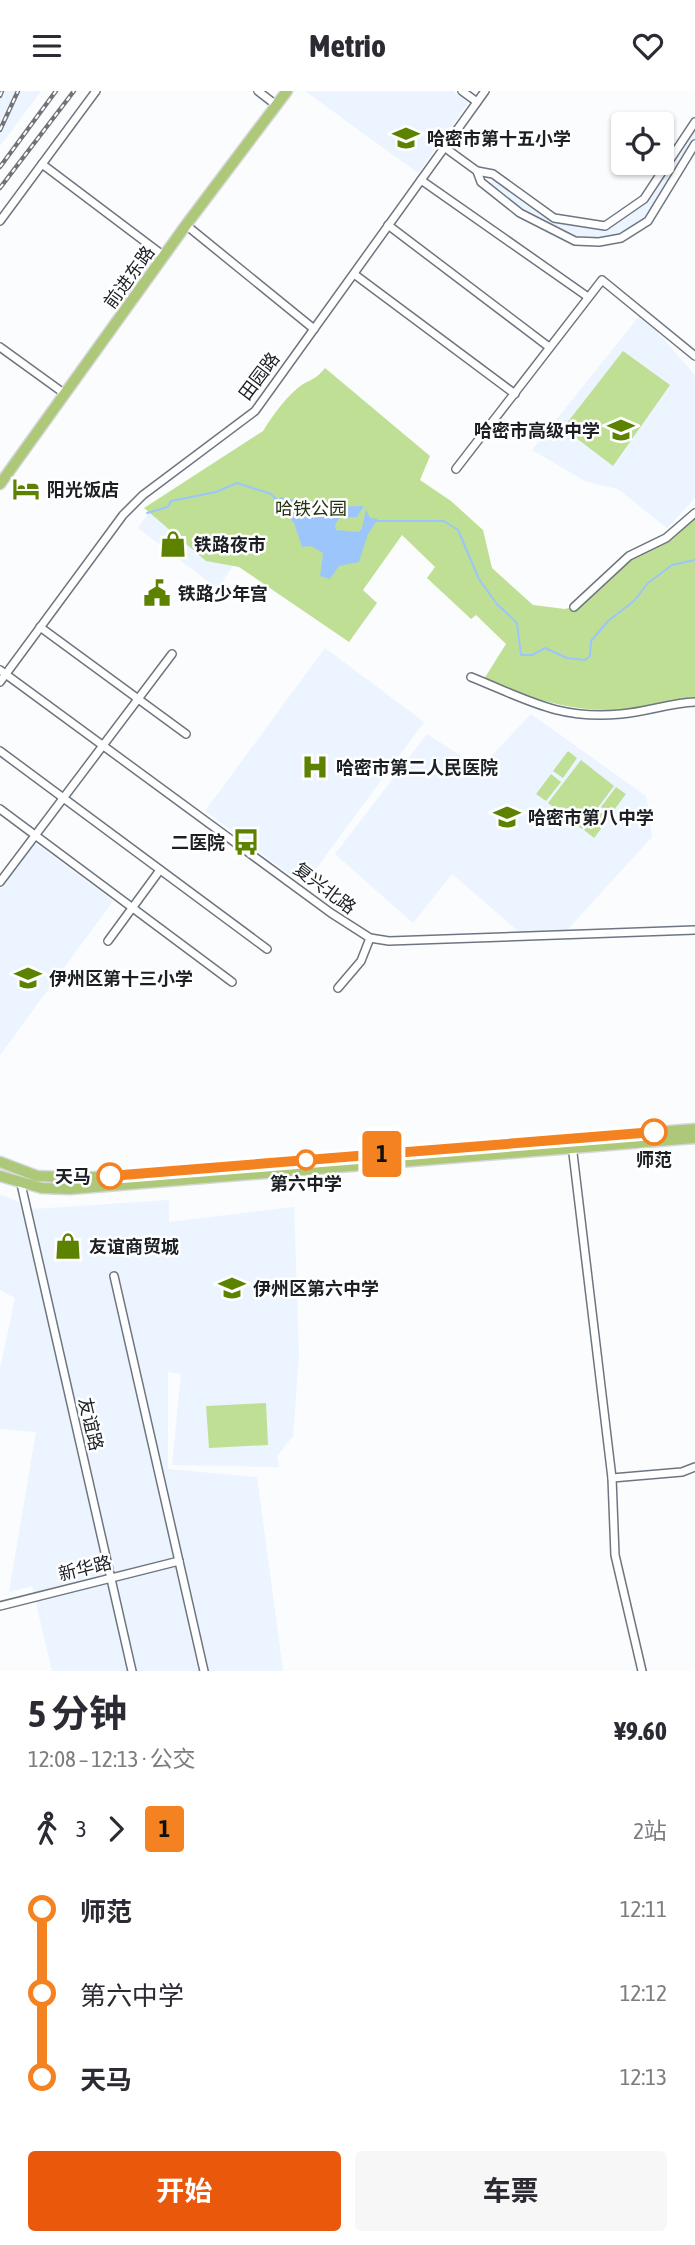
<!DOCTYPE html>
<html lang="zh">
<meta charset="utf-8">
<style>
:root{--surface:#fff;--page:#f7f7f7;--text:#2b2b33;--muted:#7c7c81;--accent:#ea580c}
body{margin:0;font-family:"Asap Condensed","Noto Sans SC",sans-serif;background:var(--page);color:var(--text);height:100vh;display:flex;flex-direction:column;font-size:26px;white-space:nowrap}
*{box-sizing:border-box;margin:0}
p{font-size:23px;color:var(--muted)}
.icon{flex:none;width:38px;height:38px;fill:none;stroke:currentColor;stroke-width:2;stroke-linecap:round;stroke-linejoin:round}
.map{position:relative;height:1580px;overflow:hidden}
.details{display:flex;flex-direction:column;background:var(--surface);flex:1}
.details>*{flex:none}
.badge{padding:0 14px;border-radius:5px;font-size:24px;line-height:46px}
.controls{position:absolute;left:611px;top:21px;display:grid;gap:14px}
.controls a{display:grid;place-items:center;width:63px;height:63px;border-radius:7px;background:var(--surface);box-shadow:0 2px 5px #0004;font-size:35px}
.map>.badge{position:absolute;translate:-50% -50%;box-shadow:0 0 0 4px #fff}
.legs{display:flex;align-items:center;gap:10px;height:77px;padding:0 28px;font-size:23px}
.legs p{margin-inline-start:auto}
.head{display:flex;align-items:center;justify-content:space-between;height:119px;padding:0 28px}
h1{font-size:38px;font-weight:700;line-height:52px}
.primary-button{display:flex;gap:14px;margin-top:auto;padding:14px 28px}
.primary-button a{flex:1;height:80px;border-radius:7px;background:var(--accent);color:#fff;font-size:28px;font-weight:700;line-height:80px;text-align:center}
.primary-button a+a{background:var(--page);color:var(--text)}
ul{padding:0 28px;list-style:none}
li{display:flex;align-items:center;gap:24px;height:84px;font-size:26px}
li i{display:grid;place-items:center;width:10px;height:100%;margin:0 9px;background:currentColor}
li i::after{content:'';width:18px;height:18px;margin:-9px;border:5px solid;border-radius:50%;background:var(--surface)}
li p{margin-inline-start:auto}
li:first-child i{background:linear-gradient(#0000 50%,currentColor 0)}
li:last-child i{background:linear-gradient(currentColor 50%,#0000 0)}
header{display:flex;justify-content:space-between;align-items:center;height:91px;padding:0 28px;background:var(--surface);font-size:32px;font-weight:700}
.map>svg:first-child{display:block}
.built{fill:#ebf4ff}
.green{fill:#bfdf95}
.water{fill:#9cc6fb}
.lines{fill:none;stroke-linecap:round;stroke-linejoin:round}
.stream{stroke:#9cc6fb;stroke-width:2}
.minor-casing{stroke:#6d7680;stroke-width:10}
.major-casing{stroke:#d6d7d8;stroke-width:13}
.minor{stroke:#fff;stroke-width:7}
.major{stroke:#adc879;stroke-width:10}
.rail-casing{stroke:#707377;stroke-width:4.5}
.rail{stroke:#fff;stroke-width:2;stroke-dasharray:5;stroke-linecap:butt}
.line-1-casing{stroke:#fff;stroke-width:16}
.line-1{stroke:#f58220;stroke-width:10}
.stop-1-dot{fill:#fff;stroke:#f58220;stroke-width:3.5}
.labels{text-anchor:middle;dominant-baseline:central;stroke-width:5;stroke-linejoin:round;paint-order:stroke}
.poi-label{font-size:18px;font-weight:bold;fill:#1c1f24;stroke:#fff;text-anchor:start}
.street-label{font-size:18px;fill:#1c1f24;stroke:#fff}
.park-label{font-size:18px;fill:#253211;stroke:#fff}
.stop-label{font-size:18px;font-weight:bold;fill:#1c1f24;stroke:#fff}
</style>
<header><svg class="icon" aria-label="menu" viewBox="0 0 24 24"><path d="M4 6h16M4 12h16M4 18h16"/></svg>Metrio<svg class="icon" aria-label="heart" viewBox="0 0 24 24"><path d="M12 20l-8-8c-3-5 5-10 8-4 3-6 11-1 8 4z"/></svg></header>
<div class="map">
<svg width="695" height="1580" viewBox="0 0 695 1580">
<rect width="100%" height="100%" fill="#fafcfe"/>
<g class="built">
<path d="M0,0h41l-41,55z"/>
<path d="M305,0h148l15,12 -50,70z"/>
<path d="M695,26v29l-51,81 -24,14 -23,5 -22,-3 -30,-15 -58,-40 9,-12 31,23 32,15 48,7 36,-26z"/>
<path d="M641,223l54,61v123l-28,30 -49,-39 -31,-7 -55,-32z"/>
<path d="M149,421l57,49 27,4 -15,24 -80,-61z"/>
<path d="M325,557l99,74 -120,163 -99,-74z"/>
<path d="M531,623l115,82 6,41 -85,93 -49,1 -66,-57 -39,49 -78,-69 92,-120 53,34z"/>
<path d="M35,752l78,58 -113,154v-165z"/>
<path d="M0,1103l34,15 135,-9v22l125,-15 5,148 -6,81 -16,20 2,11 -107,-2 9,-91 -13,-2v97l89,8 26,194h-231l-20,-85 -23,6 27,-160 -36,-3v-60l15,-71 -15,-8z"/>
</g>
<g class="green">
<path d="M623,260l47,34 -57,81 -50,-38z"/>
<path d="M325,277l105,88 -10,24 31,21 32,29 9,38 41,37 32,4 17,-5 50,-45 36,-17 27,-23v178c-23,2 -46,10 -69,12 -49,5 -99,-11 -142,-30l22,-35 -30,-29 -5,4 -44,-41 8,-11 -33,-32 -39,55 14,13 -28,39 -110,-75 -33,-6 -62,-53 119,-77c10,-16 24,-36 40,-47 10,-5 15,-7 22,-16z"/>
<path d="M568,660l9,7 -14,20 -10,-7z"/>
<path d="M581,669l33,26 -32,43 -34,-26z"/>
<path d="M551,683l10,8 -15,19 -10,-7z"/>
<path d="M616,696l10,7 -15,20 -10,-7z"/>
<path d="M599,720l10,7 -15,20 -10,-8z"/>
<path d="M266,1312l2,42 -59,3 -3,-42z"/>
</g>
<path class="water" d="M280,406l47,10 37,-1 -7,11 -18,1 -4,7 1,5 23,2 3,-4 4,-19 4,9 8,1 -10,15 -9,28 -20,4 -9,13 -10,-3 3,-23 -12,-7 -9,1 -8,-24 -16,-20z"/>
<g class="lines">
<g class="stream">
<path d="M147,422l21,-6 3,-6 45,-9 21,-9 34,11 6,6"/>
<path d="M376,430h68l14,9 21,49 17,24 21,20 4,32h11l13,-7 22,10 18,2 5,-4 1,-15 17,-20 26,-20 14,-18 24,-18 23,-5"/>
</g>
<defs>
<g id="minor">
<path d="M258,0l18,14"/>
<path d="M462,0l15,11"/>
<path d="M444,56l33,24 4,11 39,31 55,28 24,1 22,-4 27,-17 47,-77"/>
<path d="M42,73l122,92"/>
<path d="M477,80l16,3 61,44 51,8 39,-27 51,-77"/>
<path d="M421,89l167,117"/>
<path d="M0,130l96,-130"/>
<path d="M186,134l128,104"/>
<path d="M388,134l161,122"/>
<path d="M354,183l161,120"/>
<path d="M0,256l65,47"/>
<path d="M456,378l146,-189 93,76"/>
<path d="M574,516l55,-51 37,-18 29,-25"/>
<path d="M40,536l146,107"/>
<path d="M0,579l331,243 39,25 19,3 306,-11"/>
<path d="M471,586c55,22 87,43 150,37 25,-2 49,-11 74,-12"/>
<path d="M0,591l123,-167 20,-20 112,-84 230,-320"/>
<path d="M0,660l267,198"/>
<path d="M0,718l232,173"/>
<path d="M0,791l172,-228"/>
<path d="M108,850l52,-71"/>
<path d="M338,897l23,-27 9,-23"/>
<path d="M572,1054l40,333 3,77 27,116"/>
<path d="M21,1093l111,487"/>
<path d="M114,1185l90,395"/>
<path d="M612,1387l70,-6 13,-5"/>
<path d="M0,1515l179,-45"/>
</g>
<g id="major">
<path d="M0,393l186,-259 101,-134"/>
<path d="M0,1071l37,14 46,2 612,-49"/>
<path d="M0,1085l42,12 28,1 625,-51"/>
</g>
</defs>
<use href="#minor" class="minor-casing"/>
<use href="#major" class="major-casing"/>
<use href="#minor" class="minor"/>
<use href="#major" class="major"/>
<defs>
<g id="rail">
<path d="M0,5l2,-5"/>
<path d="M0,39l18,-39"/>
<path d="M0,76l56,-76"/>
<path d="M0,97l74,-97"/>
</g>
</defs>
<use href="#rail" class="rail-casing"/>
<use href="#rail" class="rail"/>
</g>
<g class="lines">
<defs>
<path id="line-1" d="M110,1085l544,-44"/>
</defs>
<use href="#line-1" class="line-1-casing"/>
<use href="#line-1" class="line-1"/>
</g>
<defs>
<symbol id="school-bare" viewBox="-9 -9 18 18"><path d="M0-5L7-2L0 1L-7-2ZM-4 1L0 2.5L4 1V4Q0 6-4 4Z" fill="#5c8200" stroke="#fff" stroke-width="2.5" paint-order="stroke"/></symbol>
<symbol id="university-bare" viewBox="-9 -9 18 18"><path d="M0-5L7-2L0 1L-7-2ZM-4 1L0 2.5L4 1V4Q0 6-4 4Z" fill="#5c8200" stroke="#fff" stroke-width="2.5" paint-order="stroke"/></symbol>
<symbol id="hotel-bare" viewBox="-9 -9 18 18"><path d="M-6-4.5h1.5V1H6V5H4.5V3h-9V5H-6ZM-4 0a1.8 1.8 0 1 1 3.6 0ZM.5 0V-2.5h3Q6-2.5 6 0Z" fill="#5c8200" stroke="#fff" stroke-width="2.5" paint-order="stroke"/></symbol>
<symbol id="shop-bare" viewBox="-9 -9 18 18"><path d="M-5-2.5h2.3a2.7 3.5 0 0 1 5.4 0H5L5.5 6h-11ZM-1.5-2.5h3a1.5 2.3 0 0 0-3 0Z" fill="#5c8200" stroke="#fff" stroke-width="2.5" paint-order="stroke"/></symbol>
<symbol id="civic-bare" viewBox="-9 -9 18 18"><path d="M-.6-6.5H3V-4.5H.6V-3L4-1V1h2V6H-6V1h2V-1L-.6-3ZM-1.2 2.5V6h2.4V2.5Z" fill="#5c8200" stroke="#fff" stroke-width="2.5" paint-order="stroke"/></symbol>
<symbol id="hospital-bare" viewBox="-9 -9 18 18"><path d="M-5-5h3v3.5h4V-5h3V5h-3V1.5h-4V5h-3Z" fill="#5c8200" stroke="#fff" stroke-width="2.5" paint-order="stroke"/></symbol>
<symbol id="bus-bare" viewBox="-9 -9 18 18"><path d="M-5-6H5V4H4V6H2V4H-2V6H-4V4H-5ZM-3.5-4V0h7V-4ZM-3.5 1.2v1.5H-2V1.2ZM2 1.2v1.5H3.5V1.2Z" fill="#5c8200" stroke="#fff" stroke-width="2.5" paint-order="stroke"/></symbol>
</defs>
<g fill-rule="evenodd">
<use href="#school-bare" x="387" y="28" width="38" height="38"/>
<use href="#university-bare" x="602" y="320" width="38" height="38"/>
<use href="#hotel-bare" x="7" y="379" width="38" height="38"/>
<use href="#shop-bare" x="154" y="434" width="38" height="38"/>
<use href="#civic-bare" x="138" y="483" width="38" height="38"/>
<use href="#hospital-bare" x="296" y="657" width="38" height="38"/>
<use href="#school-bare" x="488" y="707" width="38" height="38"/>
<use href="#bus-bare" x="227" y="732" width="38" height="38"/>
<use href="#school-bare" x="9" y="868" width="38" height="38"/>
<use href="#shop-bare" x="49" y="1136" width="38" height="38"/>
<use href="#school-bare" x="213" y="1178" width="38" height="38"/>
</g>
<g class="stop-1-dot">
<circle cx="654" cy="1041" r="12"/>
<circle cx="306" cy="1069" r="9"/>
<circle cx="110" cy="1085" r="12"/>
</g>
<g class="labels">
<g class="poi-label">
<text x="427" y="47">哈密市第十五小学</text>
<text x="600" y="339" text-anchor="end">哈密市高级中学</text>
<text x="47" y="398">阳光饭店</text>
<text x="194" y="453">铁路夜市</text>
<text x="178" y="502">铁路少年宫</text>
<text x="336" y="676">哈密市第二人民医院</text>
<text x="528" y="726">哈密市第八中学</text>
<text x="225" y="751" text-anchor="end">二医院</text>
<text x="49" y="887">伊州区第十三小学</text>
<text x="89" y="1155">友谊商贸城</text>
<text x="253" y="1197">伊州区第六中学</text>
</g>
<g class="street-label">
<text transform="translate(129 186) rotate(-54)">前进东路</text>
<text transform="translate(259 285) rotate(-53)">田园路</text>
<text transform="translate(325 797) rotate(37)">复兴北路</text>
<text transform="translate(91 1333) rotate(77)">友谊路</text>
<text transform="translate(85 1477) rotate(-14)">新华路</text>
</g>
<g class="park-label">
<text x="311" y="417">哈铁公园</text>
</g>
<g class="stop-label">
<text x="654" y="1068">师范</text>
<text x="91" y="1085" text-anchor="end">天马</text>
<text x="306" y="1092">第六中学</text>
</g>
</g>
</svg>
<div class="controls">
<a><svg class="icon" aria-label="locate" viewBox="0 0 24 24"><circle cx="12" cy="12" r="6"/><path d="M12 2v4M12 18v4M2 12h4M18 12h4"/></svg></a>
</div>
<b class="badge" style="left:382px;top:1063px;background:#f58220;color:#111">1</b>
</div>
<section class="details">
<div class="head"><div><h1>5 分钟</h1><p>12:08 – 12:13 · 公交</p></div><b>¥9.60</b></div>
<div class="legs"><svg class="icon" aria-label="walk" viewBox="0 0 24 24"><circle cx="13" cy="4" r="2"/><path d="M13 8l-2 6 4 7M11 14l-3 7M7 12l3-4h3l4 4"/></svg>3<svg class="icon" aria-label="forward" viewBox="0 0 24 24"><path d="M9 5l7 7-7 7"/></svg><b class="badge" style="background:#f58220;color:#111">1</b><p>2站</p></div>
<ul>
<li><i style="color:#f58220"></i><b>师范</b><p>12:11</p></li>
<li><i style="color:#f58220"></i><span>第六中学</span><p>12:12</p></li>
<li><i style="color:#f58220"></i><b>天马</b><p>12:13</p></li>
</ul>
<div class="primary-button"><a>开始</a><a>车票</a></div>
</section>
